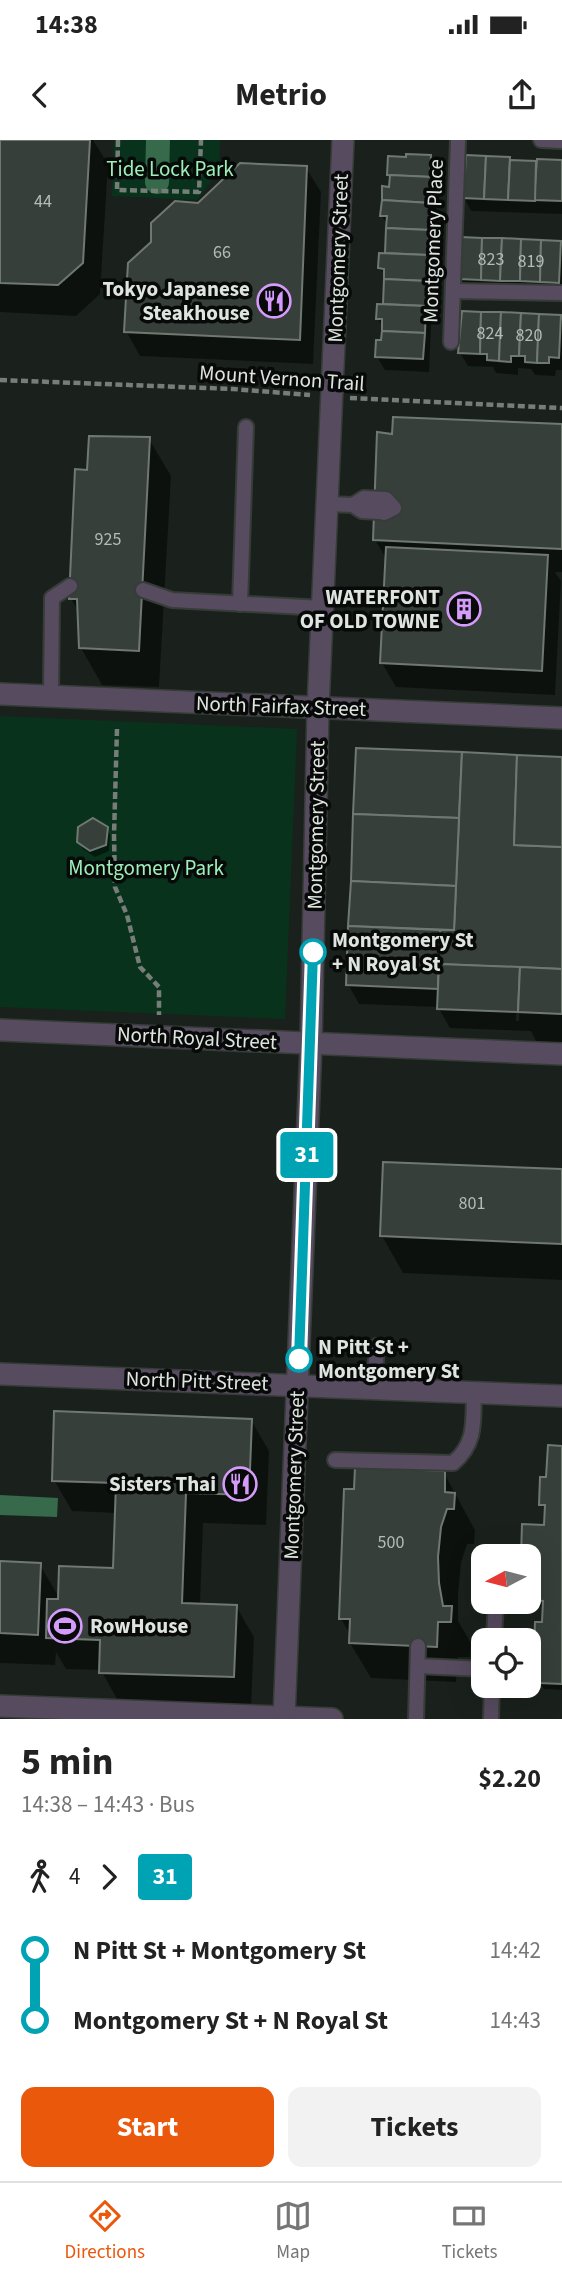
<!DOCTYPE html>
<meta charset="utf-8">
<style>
:root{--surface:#fff;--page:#f2f2f2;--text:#222;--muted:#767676;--line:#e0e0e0;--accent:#ea580c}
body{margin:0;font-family:"Source Sans 3",sans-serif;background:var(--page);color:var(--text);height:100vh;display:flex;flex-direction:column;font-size:26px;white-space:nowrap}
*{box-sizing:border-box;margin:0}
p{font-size:23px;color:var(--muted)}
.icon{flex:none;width:38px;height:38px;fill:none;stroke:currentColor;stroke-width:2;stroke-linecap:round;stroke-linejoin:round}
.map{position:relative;height:1579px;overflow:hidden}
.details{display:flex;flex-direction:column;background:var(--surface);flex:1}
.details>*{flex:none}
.badge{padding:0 14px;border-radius:5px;font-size:24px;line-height:46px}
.needle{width:46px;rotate:263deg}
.tools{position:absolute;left:471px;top:1404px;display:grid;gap:14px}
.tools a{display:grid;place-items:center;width:70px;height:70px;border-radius:14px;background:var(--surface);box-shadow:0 7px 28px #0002;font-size:35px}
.map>.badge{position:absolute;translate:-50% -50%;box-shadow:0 0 0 4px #fff}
.legs{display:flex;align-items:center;gap:10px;height:77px;padding:0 21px;font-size:23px}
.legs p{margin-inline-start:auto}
.headline{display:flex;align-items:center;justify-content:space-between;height:119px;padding:0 21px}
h1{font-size:38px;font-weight:700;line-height:52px}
.cta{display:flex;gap:14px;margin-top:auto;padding:14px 21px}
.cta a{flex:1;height:80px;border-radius:14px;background:var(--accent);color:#fff;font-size:28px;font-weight:700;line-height:80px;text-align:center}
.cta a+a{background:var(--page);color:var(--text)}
ul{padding:0 21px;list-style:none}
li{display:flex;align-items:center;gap:24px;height:70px;font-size:26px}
li i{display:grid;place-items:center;width:10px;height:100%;margin:0 9px;background:currentColor}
li i::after{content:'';width:18px;height:18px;margin:-9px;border:5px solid;border-radius:50%;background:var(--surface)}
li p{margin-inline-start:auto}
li:first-child i{background:linear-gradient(#0000 50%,currentColor 0)}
li:last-child i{background:linear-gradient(currentColor 50%,#0000 0)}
.status{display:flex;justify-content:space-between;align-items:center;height:49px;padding:0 35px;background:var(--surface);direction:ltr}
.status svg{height:19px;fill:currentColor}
header{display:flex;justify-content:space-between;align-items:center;height:91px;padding:0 21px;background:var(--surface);font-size:32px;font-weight:700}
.menu{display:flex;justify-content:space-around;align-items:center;height:98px;border-top:2px solid var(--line);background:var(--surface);font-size:19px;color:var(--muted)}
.menu a{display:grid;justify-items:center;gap:4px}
.menu .on{color:var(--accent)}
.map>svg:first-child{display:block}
.green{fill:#09321c}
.water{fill:#366a4a}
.shadow{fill:#0007;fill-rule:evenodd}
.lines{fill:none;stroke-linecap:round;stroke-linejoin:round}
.canal{stroke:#366a4a;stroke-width:24}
.building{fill:#373f3a;stroke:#6f7871;stroke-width:2}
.service-casing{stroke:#363c37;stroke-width:18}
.minor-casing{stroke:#363c37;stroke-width:24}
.tertiary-casing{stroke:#363c37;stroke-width:24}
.path{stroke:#777d78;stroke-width:4.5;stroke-dasharray:7 3.5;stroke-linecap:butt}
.service{stroke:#574b5f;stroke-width:14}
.minor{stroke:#574b5f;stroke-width:21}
.tertiary{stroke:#574b5f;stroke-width:21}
.line-1-casing{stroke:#fff;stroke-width:16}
.line-1{stroke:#00a3b4;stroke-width:10}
.stop-1-dot{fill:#fff;stroke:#00a3b4;stroke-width:3.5}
.labels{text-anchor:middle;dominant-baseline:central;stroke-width:7;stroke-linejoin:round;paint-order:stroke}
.number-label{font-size:18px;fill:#b5bbb6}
.park-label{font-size:21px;fill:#9eefba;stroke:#070a08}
.street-label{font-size:21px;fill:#dfe4e0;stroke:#070a08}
.poi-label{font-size:21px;font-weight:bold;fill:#dfe4e0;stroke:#070a08;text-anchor:end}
.stop-label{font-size:21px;font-weight:bold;fill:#dfe4e0;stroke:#070a08;text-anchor:start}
</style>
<div class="status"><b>14:38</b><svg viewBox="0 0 49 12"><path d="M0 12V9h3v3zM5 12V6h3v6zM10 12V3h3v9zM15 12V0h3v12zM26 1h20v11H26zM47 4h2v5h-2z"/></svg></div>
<header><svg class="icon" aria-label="back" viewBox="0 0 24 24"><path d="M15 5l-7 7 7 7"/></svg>Metrio<svg class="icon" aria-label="share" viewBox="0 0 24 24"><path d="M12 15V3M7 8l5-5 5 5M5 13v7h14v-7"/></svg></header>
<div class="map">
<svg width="562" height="1579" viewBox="0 0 562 1579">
<rect width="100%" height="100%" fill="#1a211c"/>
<g class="green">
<path d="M114,0h106l-1,31 -22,29 -85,-4z"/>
<path d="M0,576l297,13 -12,290 -285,-12z"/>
</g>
<path class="water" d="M0,1355l58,3 -1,19 -57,-2z"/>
<g class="shadow">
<path d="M0,0h93l15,24 -8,130 -24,22 -76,-4z"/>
<path d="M430,17l8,14 -9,201 -44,-2 -8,-13 6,-15 1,-13 -6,-10 6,-13 2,-29 -6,-9 7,-13 1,-29 -6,-10 9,-28v-9l-2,-5z"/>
<path d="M509,19l2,3h51v52l-91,-3 -7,-14z"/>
<path d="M306,28l15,24 -8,172 -173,-8 -14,-25 73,-126z"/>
<path d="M560,103l2,3v49l-93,-3 -8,-13z"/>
<path d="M560,177l2,4v49h-6l-1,6 -20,-1 -4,-6 -13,-1v7l-22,-2 -3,-6 -25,-1 -8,-13z"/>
<path d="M562,286v146h-7l6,9 -6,114 -159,-8 -14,-24 5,-103 -12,-20 18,-105z"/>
<path d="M149,299l22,37 -12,211 -57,-2 -21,-37 -2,-35 -8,-15 18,-126z"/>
<path d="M358,609l204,10v285l-25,-1 -6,-12 -81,-3 -12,-21 -79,-3 -11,-20zM517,850h3l-1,31h-3z"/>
<path d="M106,688l4,7 -1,16 -14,6 -12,-8 -4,-7z"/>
<path d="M562,1031v109l-159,-7 -21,-37z"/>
<path d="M251,1280l18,31 -3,74 -63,-2 -3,82 36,1 18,31 -3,71 -132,-5 -18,-33 -35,-1 -10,-17 -1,13 -55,-2v-100l40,2 20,34 55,-29 2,-57 -45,-2 -18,-31z"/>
<path d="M562,1307v243l-18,-1 -4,-6 2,-28 -3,-1 -4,-6 8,-24 1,-17 -20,-1 -2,-5h6v-45l18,-29 1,-16 -6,-7 7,-25z"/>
<path d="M444,1333l31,57 -1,14h-7l-6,19 -3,31v27l13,22 -1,14h-12l-2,25 -85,-4 -21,-35 1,-7 -10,-17z"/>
</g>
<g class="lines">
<path class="canal" d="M157,42l1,-42"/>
</g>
<g class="building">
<path d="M0,0h90l-7,123 -25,22 -58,-2z"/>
<path d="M406,14l25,1 -1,22 -43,-2 1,-19 18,1z"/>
<path d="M466,15l20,1 -2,43 -22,-1 1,-26h2z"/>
<path d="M486,16l24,1 -2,43 -24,-1z"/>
<path d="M537,19l25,1v41l-28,-1z"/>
<path d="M510,20l26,1 -1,40 -27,-1z"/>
<path d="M240,23l67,3 -7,174 -176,-8 4,-69 23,-21v-19l24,-22 23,2z"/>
<path d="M390,35l42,2 -2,26 -48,-3v-14l7,1z"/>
<path d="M382,60l48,3 -1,27 -43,-2 1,-12h-7z"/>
<path d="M386,88l43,2 -1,25 -43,-2z"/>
<path d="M461,97l21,1 -1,42 -22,-1z"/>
<path d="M482,98h20l-2,43 -19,-1z"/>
<path d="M502,98l19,1 -1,42h-20z"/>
<path d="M521,99l20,1 -1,42 -20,-1z"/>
<path d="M541,100l20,1 -2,42 -19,-1z"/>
<path d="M379,113l49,2 -1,26 -43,-2v-10l-6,-1z"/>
<path d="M384,139l43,2 -1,25 -43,-2z"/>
<path d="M377,164l49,2 -1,27 -43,-2v-12h-6z"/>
<path d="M462,171l19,1 -1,42 -22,-1z"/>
<path d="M481,172h20l-2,49 -12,-1v-6h-7z"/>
<path d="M501,172l20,1 -2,43h-8v6l-12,-1z"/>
<path d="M521,173l18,1 -2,49 -12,-1v-6h-6z"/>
<path d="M539,174l22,1 -2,43 -10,-1v6h-12z"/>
<path d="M382,191l43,2 -2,26 -48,-2 1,-17h5z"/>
<path d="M393,277l169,7v125l-189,-9 4,-108 15,2z"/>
<path d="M89,296l61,1 -11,214 -60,-3 -2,-49h-8l6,-130 12,1z"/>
<path d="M386,407l162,8 -6,116 -162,-8z"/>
<path d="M356,608l106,4 -3,66 -106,-4z"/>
<path d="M462,612l55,3 -3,90 48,2v122l-123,-5 1,-34h14z"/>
<path d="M517,615l45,2v90l-48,-2z"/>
<path d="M353,674l106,4 -3,68 -105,-5z"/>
<path d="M93,678l15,9 -2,18 -16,6 -13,-9 1,-15z"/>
<path d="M351,741l105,5 -2,44 -106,-4z"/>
<path d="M348,786l92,4 -2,59 -92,-4z"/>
<path d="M439,824l81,3 -2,45 -81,-3z"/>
<path d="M520,827l42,2v45l-44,-2z"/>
<path d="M383,1022l179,7v75l-182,-8z"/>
<path d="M54,1271l198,8 -3,76 -63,-2 -4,110 55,2 -3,72 -135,-4 1,-33 -54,-2 1,-39h11l1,-33 54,2 3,-85 -64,-2z"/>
<path d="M548,1305l14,1v238l-23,-1 1,-34h-6l1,-27h7l1,-21 -15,-1v-44h-7l1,-32 22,1 1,-20h-6l1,-28h6z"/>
<path d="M355,1327l90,4v21l10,1 -1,16h-7l-6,18 -3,30 1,26 4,23h9l-1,16h-13l-1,25 -88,-4 1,-24h-11l5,-130h10z"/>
<path d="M0,1421l41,2 -3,72 -38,-2z"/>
</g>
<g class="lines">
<defs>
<g id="service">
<path d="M541,0l21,1"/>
<path d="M453,151l109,2"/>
<path d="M451,202l7,-202"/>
<path d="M328,364l25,1 9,6 17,1 5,1 10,-5 -8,-9 -22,-1 -11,7"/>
<path d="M143,450l29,10 151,8"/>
<path d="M240,464l6,-177"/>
<path d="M51,556l1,-98 18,-12"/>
<path d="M374,1248l3,-42"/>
<path d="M335,1320l118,3c24,-20 20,-43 21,-71"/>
<path d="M494,1500l2,-39"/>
<path d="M418,1526l65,3"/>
<path d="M416,1579l2,-73"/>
<path d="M491,1579l1,-34"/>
</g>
<g id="minor">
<path d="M0,554l562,24"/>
<path d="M311,904l7,-336 25,-568"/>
<path d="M0,1234l562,22"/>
<path d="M0,1566l332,13"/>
</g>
<g id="tertiary">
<path d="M0,890l562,24"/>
<path d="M284,1579l27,-675"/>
</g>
</defs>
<use href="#service" class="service-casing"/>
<use href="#minor" class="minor-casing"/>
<use href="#tertiary" class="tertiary-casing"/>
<g class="path">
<path d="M118,0l-1,50 82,2 2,-52"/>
<path d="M0,240l233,9 77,6"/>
<path d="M350,258l212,10"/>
<path d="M117,589l-3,106 1,52 12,28 13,52 19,20v28"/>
</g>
<use href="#service" class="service"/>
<use href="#minor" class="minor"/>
<use href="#tertiary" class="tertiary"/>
</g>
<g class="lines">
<defs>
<path id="line-1" d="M299,1219l14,-407"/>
</defs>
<use href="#line-1" class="line-1-casing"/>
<use href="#line-1" class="line-1"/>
</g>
<defs>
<symbol id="restaurant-ring" viewBox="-11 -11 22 22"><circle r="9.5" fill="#070a08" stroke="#d59bfb" stroke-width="1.5"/><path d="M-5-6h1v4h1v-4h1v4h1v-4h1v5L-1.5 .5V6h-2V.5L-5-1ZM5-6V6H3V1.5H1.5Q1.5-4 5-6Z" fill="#d59bfb"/></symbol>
<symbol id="building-ring" viewBox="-11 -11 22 22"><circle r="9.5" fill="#070a08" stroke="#d59bfb" stroke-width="1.5"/><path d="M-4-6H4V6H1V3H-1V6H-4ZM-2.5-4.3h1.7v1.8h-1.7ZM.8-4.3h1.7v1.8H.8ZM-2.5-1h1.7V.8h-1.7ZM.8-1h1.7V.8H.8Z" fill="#d59bfb"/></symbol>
<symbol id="stadium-ring" viewBox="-11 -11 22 22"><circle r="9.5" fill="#070a08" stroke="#d59bfb" stroke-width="1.5"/><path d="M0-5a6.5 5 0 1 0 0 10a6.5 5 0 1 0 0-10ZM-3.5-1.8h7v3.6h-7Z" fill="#d59bfb"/></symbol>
</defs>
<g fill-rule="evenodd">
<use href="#restaurant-ring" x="255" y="142" width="38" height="38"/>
<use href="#building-ring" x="445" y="450" width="38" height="38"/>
<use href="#restaurant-ring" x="221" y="1325" width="38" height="38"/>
<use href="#stadium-ring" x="46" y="1467" width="38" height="38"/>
</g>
<g class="stop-1-dot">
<circle cx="313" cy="812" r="12"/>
<circle cx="299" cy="1219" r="12"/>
</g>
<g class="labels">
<g class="number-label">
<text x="43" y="61">44</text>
<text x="222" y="112">66</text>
<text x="491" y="119">823</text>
<text x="531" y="121">819</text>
<text x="490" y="193">824</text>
<text x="529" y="195">820</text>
<text x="108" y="399">925</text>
<text x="472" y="1063">801</text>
<text x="391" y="1402">500</text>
</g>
<g class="park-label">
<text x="170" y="29">Tide Lock Park</text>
<text x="146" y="728">Montgomery Park</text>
</g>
<g class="street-label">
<text transform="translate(433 101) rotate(-88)">Montgomery Place</text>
<text transform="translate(338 118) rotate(-88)">Montgomery Street</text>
<text transform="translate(282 238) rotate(4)">Mount Vernon Trail</text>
<text transform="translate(281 566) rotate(2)">North Fairfax Street</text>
<text transform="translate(316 685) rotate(-89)">Montgomery Street</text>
<text transform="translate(197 898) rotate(3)">North Royal Street</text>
<text transform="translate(197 1241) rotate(2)">North Pitt Street</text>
<text transform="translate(294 1335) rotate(-88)">Montgomery Street</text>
</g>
<g class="poi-label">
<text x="250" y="149">Tokyo Japanese<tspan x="250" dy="24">Steakhouse</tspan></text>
<text x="440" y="457">WATERFONT<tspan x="440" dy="24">OF OLD TOWNE</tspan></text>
<text x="216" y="1344">Sisters Thai</text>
<text x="90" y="1486" text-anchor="start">RowHouse</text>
</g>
<g class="stop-label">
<text x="332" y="800">Montgomery St<tspan x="332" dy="24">+ N Royal St</tspan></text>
<text x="318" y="1207">N Pitt St +<tspan x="318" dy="24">Montgomery St</tspan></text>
</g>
</g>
</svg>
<div class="tools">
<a><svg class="needle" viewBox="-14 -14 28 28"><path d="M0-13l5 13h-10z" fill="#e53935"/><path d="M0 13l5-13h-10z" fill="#767676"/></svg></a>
<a><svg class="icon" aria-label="locate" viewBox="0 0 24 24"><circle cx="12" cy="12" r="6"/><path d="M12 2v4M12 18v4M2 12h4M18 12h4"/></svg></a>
</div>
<b class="badge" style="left:307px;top:1015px;background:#00a3b4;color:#fff">31</b>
</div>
<section class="details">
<div class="headline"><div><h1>5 min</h1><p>14:38 – 14:43 · Bus</p></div><b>$2.20</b></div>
<div class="legs"><svg class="icon" aria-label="walk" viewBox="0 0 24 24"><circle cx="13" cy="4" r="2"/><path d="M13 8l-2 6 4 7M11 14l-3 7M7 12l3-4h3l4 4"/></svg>4<svg class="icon" aria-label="forward" viewBox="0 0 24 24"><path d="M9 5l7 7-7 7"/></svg><b class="badge" style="background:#00a3b4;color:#fff">31</b></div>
<ul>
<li><i style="color:#00a3b4"></i><b>N Pitt St + Montgomery St</b><p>14:42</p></li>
<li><i style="color:#00a3b4"></i><b>Montgomery St + N Royal St</b><p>14:43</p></li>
</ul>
<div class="cta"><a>Start</a><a>Tickets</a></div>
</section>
<nav class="menu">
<a class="on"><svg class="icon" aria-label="directions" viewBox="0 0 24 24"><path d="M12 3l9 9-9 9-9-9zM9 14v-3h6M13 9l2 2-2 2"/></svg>Directions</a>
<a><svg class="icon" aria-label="map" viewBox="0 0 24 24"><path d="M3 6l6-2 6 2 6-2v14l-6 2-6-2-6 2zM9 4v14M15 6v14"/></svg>Map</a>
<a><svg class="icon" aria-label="tickets" viewBox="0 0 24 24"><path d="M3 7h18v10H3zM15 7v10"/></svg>Tickets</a>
</nav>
